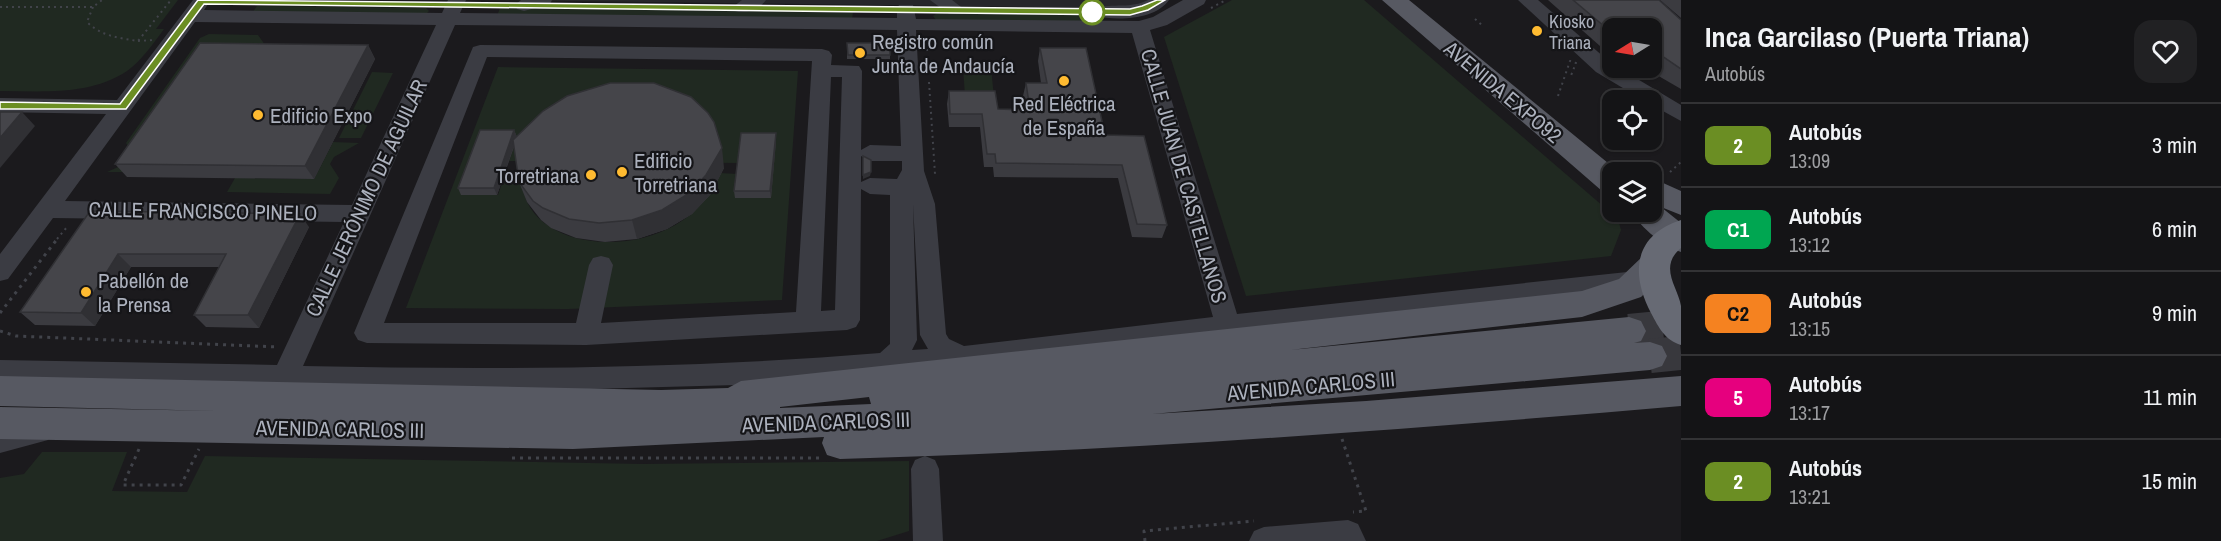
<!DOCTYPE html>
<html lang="es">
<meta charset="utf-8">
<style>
:root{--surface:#141416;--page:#212123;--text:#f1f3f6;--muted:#9d9ea1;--line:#333335}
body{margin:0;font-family:"Archivo Narrow",sans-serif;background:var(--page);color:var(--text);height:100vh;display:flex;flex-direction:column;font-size:22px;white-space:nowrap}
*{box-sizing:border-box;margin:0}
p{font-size:20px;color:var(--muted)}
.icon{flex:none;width:33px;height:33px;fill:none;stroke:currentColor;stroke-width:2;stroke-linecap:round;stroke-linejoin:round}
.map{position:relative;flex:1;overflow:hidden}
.side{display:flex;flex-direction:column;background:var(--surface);width:540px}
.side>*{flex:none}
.badge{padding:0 12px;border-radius:9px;font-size:21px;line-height:39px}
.needle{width:39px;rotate:259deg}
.buttons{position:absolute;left:1602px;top:18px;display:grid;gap:12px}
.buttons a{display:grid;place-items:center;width:60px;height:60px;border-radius:12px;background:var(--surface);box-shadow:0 2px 4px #0004,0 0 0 2px var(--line);font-size:30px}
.map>.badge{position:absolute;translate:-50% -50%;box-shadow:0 0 0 3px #fff}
.round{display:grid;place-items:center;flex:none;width:63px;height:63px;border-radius:18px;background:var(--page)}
.head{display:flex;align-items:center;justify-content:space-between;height:102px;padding:0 24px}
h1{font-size:28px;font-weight:700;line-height:45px}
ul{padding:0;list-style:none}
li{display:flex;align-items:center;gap:18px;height:84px;padding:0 24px;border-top:2px solid var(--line)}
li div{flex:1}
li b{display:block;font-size:22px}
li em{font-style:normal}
li .badge{min-width:66px;font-weight:700;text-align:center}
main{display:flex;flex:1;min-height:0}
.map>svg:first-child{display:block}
.built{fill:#26262a}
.green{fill:#202921;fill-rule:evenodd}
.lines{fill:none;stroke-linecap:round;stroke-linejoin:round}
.major-tunnel{stroke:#38383d;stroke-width:34;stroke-dasharray:34 17;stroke-linecap:butt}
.path-far1{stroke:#41434a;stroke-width:2;stroke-dasharray:2 4;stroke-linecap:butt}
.path{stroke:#41434a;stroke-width:3;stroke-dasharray:3 5;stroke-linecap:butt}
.minor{fill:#3b3c43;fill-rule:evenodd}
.major{fill:#575962;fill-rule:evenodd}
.highway{fill:#676a74;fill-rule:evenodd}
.wall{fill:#3b3b40}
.shaded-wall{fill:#303034}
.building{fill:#45454a;stroke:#303034;stroke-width:1.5}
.line{fill:#6b8e23;stroke:#fff;stroke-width:1.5}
.stop-dot{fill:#fff;stroke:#6b8e23;stroke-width:3}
.poi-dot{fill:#ffbb31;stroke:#151518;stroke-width:2}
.labels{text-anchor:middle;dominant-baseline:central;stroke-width:4.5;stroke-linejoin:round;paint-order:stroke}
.far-poi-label{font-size:18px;fill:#acb1bd;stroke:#151518;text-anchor:start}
.poi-label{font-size:21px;fill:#acb1bd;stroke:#151518;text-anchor:start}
.street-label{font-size:21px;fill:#acb1bd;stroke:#151518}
</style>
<main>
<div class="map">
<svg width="1681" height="541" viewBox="0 0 1681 541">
<rect width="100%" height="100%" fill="#1b1a1d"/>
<path class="built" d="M479,0h674l-8,4 -28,4z"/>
<g class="green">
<path d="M0,0h178l-22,29h8c-11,15 -22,31 -37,42 -38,25 -84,20 -127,20z"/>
<path d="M1232,0h132l254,219 3,11 -10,26 -365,40 -82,-259z"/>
<path d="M257,6l169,2 3,3 -2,2h-175z"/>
<path d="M500,8l353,4 -1,8 -355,-4z"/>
<path d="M937,13l156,2 2,8 -159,-3 -3,-4z"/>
<path d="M209,34l49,1 12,17 -140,120h-23l20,-9 6,-9 -7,-11 74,-105z"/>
<path d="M498,67l300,4 -16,229 -214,9 -162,-1zM517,138l-8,23 230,2 -1,11 -19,-1c-19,59 -95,81 -150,63 -17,-6 -34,-17 -42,-34 -4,-10 -3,-21 -3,-31h-18l-8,24 -36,-1z"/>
<path d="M963,67l28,1 3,29 -29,-1z"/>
<path d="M372,72l21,1 -32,65h-22z"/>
<path d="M333,142l26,1 -25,14 -4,7 9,14 -9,16 -103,-2 8,-14 79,1z"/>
<path d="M42,452h85l-15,39 75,1 18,-36 437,8 267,-3v70l-32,10h-877v-63l24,-4z"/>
</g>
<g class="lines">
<g class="major-tunnel">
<path d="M1629,331l52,-5"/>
<path d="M1650,356l31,-3"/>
</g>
<g class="path-far1">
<path d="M0,7h93l9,-7"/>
<path d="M93,7l-6,15c14,14 32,16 51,19l33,-41"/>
<path d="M1211,8l15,-8"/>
<path d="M1475,19l8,7"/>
<path d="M138,41l16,-1"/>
<path d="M927,51l1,-14"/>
<path d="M929,82l6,92"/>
<path d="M1558,96l12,-35 6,2 -6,15"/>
<path d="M1670,172l11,-10"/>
<path d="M57,239l10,-12"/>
</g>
<g class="path">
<path d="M0,313l58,-75"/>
<path d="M0,331l16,5 262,11"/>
<path d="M1342,439l24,72 -13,1"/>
<path d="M139,449l-16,36h58l18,-36"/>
<path d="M512,458h308"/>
<path d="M1145,541l-1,-10 110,-10"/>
</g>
<g class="minor">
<path d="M193,0h13l2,4 -4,6 238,3 6,-13h18l-6,13 437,5v-9l2,-4h14l3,14 223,2 14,-4 30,-17h23l-2,4 -37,21 -17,5 87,284 390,-42 9,3 3,7 -3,7 -9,3 -220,23 -445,53 -192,16 -286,8 -484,-10v-22l277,5 67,-143 -291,-4 -45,61 -8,2v-27l106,-140 -106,-2v-14l117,2zM195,22l241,3 -84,180 -287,-4zM455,25l442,5 4,116 -31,-1 -9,5 1,-79 -3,-5 -28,-1 1,-10 -3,-4 -7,-2 -342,-4 -7,2 -119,286 4,7 9,3 219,2 261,-15 9,-3 4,-7 1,-131 9,5 20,1v149l-10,9c-193,16 -384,17 -577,13zM916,30l216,3 81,284 -249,29 -15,-7 -3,-5 -11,-130 -11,-33zM487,57l325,4 -16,251 -195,11 12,-58 -4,-7 -8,-2 -8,2 -4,7 -13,58h-192zM831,77h11l-7,233 -14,1zM861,156l9,5h32v9l-5,9 -27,-1 -9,4zM913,204l7,131 8,14 -16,1 5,-10z"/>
<path d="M552,0l-2,4 -26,7 -7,-2 -2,-4 6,-5z"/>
<path d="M742,0h24c-6,9 -20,14 -31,11l-2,-4z"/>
<path d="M930,0h22l13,10 -2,4h-14z"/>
<path d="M1148,0h21c-14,20 -52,21 -74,16l-2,-4 2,-4c18,-5 36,1 53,-8z"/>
<path d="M1518,0h20l74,64v4h7l62,37v16l-29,-16v-5h-9l-47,-28z"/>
<path d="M38,419l10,3 4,9 -4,9 -48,13v-24z"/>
<path d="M925,456l10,4 4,9 4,72h-30l-2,-72 4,-9z"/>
<path d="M1348,520l10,4 8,17h-117l5,-10 10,-4z"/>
</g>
<g class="major">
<path d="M1382,0h27l210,172h-7v21l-10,-2z"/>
<path d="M1652,178l29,13v24l-20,-8 20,16v29c-18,-6 -40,-24 -49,-40h20z"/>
<path d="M1654,253l11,3 5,9 -5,9 -24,23 -59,20 -292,33 339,-33 12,4 5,10 -5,10 -7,2 16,-1 12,4 5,10 -5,10 -12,4 -498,44 214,-13 315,-25v30c-280,24 -560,45 -841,53l-13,-4 -5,-12 2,-6 -251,12 -573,-10v-32l221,4 -221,-5v-30l661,14 67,-2 13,-7 841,-90 37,-12 24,-23zM869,397l2,7 -91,4v-1z"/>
</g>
<path class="highway" d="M1681,220v28c-23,19 -3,39 0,58 0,13 0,27 0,39 -16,-5 -22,-17 -30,-32 -21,-40 -17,-78 30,-93z"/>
</g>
<g class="wall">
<path d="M1548,0h111l22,20v69l-19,-11 -16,-10h6v-40h-40v16l-12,2z"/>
<path d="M1660,0h21v18z"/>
<rect x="847" y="43" width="43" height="16"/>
<path d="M368,45l7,14 -61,120 -187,-2 -12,-13z"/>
<path d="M1040,48l65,87 62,90 -5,13 -30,-1 -14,-59 -124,-1 -1,-10h-9l-4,-40h-31l-2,-23 2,-13 49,18 28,1 -3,-14 3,-13h15l-3,-22z"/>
<path d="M514,130l3,7 207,31 -14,27 -18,19 -25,15 -30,10 -32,3 -29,-4 -25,-10 -10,-8 -14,-18 -8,-20 -5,-35 -17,48h-36l-3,-7z"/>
<path d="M776,141l-5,57h-36l-1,-7z"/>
<path d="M90,211l219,16 -50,101 -53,-1 -12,-12 26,-48h-89l-36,59 -60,-1 -15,-13z"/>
</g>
<g class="shaded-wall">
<path d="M368,45l7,14 -61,120 -9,-13z"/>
<path d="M22,112l13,14 -35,42v-30z"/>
<path d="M514,130l3,7 -20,58 -3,-7z"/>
<path d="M776,133v8l-5,57 -1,-7z"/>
<path d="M722,148l2,20 -14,27 -18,19 -25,15 -30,10 -5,-19z"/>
<path d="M871,172l-1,4 -7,3v-4z"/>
<path d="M300,214l9,13 -50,101 -11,-13z"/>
<path d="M118,254l13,13 -36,59 -14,-13z"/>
</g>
<g class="building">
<path d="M1573,0h86l22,20v49l-29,-20v-21h-40v4h-1z"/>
<path d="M200,43l168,2 -63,121 -190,-2z"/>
<path d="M847,43h43v12h-42z"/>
<path d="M1040,48h46l19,87 39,1 23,89 -30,-1 -15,-59 -126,-2 -1,-9h-8l-5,-40h-32l-1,-23h46l3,18 32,1 -4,-27h21z"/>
<path d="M610,83h44l37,14 17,16 6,9 8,26 -16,27 -18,19 -26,16 -30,10 -33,3 -30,-4 -26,-11 -10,-7 -14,-19 -6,-42 30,-29 24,-15z"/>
<path d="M0,112h22l-22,26z"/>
<path d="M480,130h34l-20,58h-36z"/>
<path d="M741,133h35l-6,58h-36z"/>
<path d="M863,156l8,4v12l-8,3z"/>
<path d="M90,211l210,3 -52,101h-54l32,-61h-108l-37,59 -61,-1z"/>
</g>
<path class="line" d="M198,0l932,9 12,-3 15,-6h8l-17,10 -18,5 -926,-11 -78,105h-126v-7l120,2z"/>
<circle class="stop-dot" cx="1092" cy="12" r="12"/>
<g class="poi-dot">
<circle cx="1537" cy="31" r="6"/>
<circle cx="860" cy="53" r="6"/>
<circle cx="1064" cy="81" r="6"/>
<circle cx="258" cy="115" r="6"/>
<circle cx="622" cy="172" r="6"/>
<circle cx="591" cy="175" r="6"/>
<circle cx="86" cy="292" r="6"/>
</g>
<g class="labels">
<g class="far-poi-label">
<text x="1549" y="21">Kiosko<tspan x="1549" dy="21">Triana</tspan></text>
</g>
<g class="poi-label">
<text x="872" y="41">Registro común<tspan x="872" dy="24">Junta de Andaucía</tspan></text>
<text x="1064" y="103" text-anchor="middle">Red Eléctrica<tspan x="1064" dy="24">de España</tspan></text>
<text x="270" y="115">Edificio Expo</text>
<text x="634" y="160">Edificio<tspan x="634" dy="24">Torretriana</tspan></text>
<text x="579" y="175" text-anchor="end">Torretriana</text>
<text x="98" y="280">Pabellón de<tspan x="98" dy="24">la Prensa</tspan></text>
</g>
<g class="street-label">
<text transform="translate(1503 92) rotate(40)">AVENIDA EXPO´92</text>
<text transform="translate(1184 176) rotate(74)">CALLE JUAN DE CASTELLANOS</text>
<text transform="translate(366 198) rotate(-65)">CALLE JERÓNIMO DE AGUILAR</text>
<text transform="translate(203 211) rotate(1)">CALLE FRANCISCO PINELO</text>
<text transform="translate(1311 386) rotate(-5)">AVENIDA CARLOS III</text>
<text transform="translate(826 422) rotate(-2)">AVENIDA CARLOS III</text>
<text transform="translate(340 429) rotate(1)">AVENIDA CARLOS III</text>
</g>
</g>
</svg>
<div class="buttons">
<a><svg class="needle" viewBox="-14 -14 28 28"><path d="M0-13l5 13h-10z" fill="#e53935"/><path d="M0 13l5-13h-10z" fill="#9d9ea1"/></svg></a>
<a><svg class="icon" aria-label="locate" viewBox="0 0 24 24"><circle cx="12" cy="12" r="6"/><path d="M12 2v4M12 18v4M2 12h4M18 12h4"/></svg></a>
<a><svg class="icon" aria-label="layers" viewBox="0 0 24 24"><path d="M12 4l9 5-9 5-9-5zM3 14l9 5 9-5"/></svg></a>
</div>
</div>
<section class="side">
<div class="head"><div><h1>Inca Garcilaso (Puerta Triana)</h1><p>Autobús</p></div><a class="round"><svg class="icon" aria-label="heart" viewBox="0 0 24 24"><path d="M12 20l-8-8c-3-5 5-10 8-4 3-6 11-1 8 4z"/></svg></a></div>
<ul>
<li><span class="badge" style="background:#6b8e23;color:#fff">2</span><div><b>Autobús</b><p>13:09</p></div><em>3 min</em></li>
<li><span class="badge" style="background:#00a651;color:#fff">C1</span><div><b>Autobús</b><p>13:12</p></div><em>6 min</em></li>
<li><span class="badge" style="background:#f58220;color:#111">C2</span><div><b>Autobús</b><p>13:15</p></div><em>9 min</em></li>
<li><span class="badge" style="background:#e6007e;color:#fff">5</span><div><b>Autobús</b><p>13:17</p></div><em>11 min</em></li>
<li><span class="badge" style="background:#6b8e23;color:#fff">2</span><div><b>Autobús</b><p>13:21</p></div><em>15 min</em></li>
</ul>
</section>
</main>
